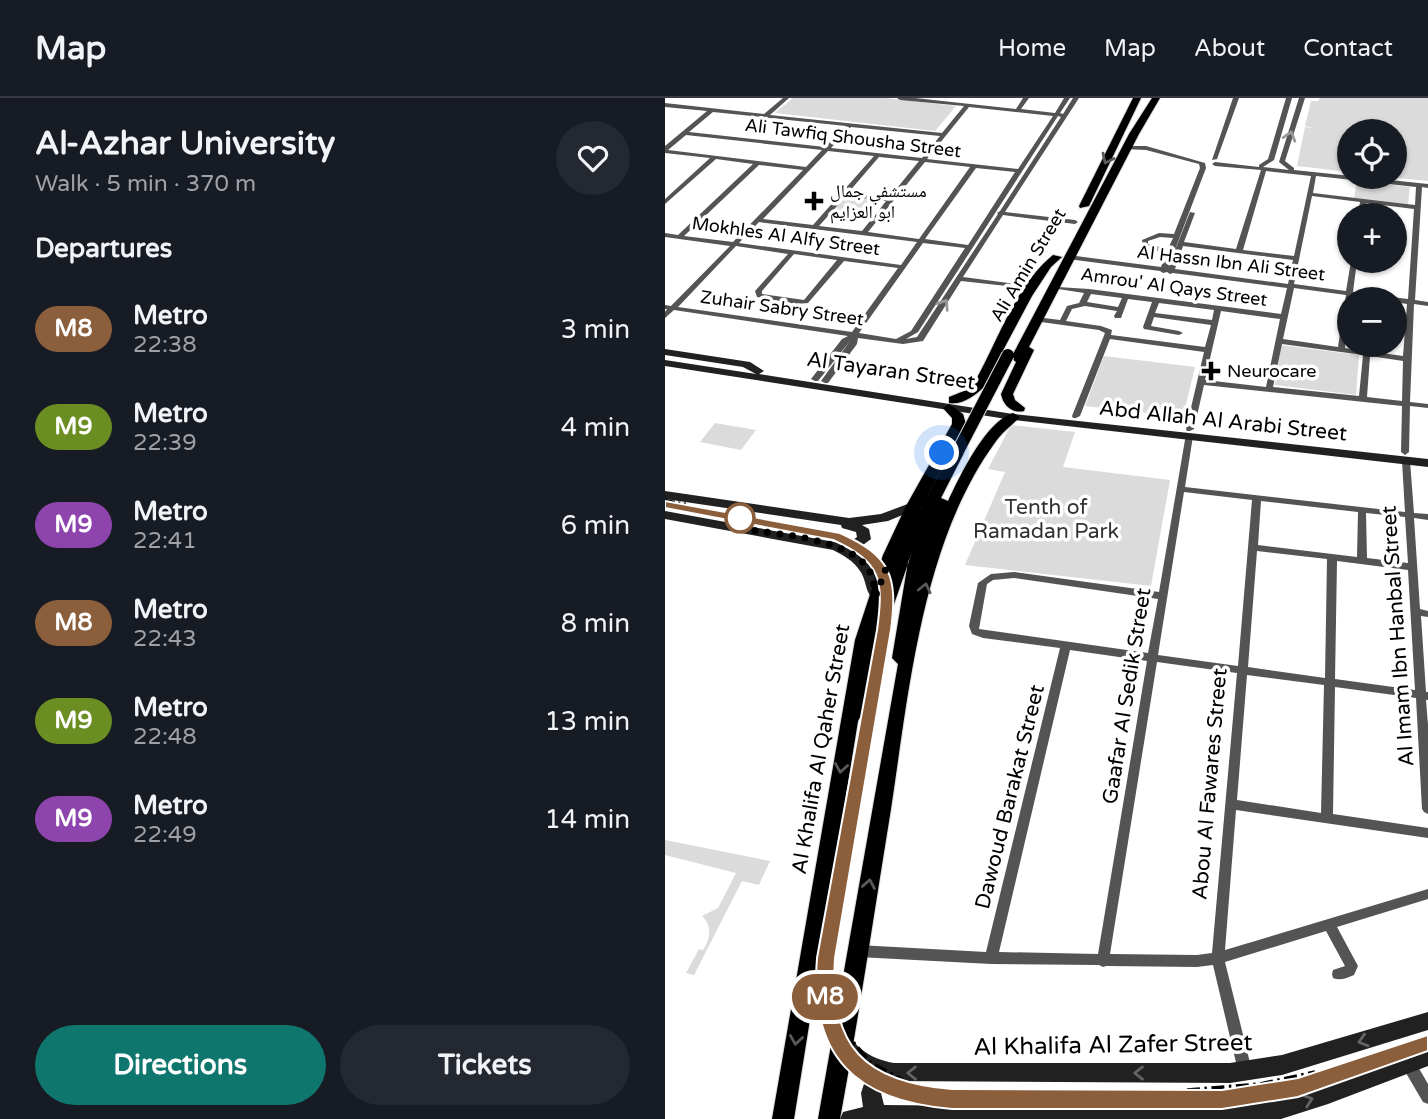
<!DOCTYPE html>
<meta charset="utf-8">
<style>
:root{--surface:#171b24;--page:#242831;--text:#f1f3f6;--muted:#9ea1a6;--line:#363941;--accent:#0f766e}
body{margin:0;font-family:"Varela Round","Noto Naskh Arabic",sans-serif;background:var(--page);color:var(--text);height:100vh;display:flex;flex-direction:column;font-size:26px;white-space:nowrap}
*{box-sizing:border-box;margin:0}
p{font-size:23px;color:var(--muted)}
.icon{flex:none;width:38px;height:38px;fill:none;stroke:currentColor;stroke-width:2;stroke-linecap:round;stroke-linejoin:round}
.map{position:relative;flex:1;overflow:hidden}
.panel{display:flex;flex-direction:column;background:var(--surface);width:665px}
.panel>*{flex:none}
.badge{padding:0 14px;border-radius:23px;font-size:24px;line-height:46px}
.fabs{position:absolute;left:672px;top:21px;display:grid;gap:14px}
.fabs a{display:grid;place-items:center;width:70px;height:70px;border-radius:50%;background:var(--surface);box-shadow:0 2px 5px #0004;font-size:35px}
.you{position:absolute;width:35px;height:35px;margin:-18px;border:5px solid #fff;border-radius:50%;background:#1a73e8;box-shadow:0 0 0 10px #1a73e833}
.map>.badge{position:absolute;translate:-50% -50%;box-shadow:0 0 0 4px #fff}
h2{padding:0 35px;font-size:26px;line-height:63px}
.round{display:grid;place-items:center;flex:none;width:74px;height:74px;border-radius:37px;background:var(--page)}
.head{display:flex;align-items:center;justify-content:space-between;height:119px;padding:0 35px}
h1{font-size:33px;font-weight:700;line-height:52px}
.action{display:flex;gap:14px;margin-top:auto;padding:14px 35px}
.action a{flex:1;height:80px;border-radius:42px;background:var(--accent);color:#fff;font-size:28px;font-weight:700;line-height:80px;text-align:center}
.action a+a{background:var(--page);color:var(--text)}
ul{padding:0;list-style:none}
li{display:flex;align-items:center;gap:21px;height:98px;padding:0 35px}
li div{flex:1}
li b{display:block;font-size:26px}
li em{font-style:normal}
li .badge{min-width:77px;font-weight:700;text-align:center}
header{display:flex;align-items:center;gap:42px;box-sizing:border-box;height:98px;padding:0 35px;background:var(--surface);border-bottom:2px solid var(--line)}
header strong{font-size:33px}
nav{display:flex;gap:38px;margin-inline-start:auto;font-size:24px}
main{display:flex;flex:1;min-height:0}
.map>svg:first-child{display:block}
.green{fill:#dbdbdb}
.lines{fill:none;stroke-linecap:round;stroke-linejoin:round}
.primary-casing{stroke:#dbdbdb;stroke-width:2}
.street{fill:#545454;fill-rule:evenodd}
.secondary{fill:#212121;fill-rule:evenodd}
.primary{fill:#000;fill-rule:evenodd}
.rail-far1{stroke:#000;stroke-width:2.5;stroke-dasharray:10 3.5 2 3.5;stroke-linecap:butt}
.rail{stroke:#000;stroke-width:3.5;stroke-dasharray:13 4.5 2.5 4.5;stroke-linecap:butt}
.primary-bridge-casing{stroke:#dbdbdb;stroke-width:14;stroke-linecap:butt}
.primary-bridge{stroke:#000;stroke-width:12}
.oneway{stroke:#989898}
.oneway2{stroke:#595959}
.oneway3{stroke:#646464}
.line{fill:#8b5e3c;stroke:#fff;stroke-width:2}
.walk{stroke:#000;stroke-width:7;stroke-dasharray:0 12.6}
.poi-dot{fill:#000;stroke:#fff;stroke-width:2.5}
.stop-dot{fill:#fff;stroke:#8b5e3c;stroke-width:3.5}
.labels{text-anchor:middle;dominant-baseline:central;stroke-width:7;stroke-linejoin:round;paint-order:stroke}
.far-street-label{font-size:18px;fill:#000;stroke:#fff}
.far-poi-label{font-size:18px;fill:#000;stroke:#fff;text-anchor:start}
.street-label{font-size:21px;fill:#000;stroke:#fff}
.park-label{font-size:21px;fill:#323232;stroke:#fff}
.near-street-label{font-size:24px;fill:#000;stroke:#fff}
</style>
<header>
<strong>Map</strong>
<nav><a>Home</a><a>Map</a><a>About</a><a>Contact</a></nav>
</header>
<main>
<section class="panel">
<div class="head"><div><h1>Al-Azhar University</h1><p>Walk · 5 min · 370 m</p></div><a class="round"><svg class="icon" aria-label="heart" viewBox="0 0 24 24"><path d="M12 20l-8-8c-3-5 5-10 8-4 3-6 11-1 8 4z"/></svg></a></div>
<h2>Departures</h2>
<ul>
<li><span class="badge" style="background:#8b5e3c;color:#fff">M8</span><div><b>Metro</b><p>22:38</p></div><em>3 min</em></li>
<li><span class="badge" style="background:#6b8e23;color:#fff">M9</span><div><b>Metro</b><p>22:39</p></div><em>4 min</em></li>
<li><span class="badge" style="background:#8e44ad;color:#fff">M9</span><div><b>Metro</b><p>22:41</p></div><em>6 min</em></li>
<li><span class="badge" style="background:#8b5e3c;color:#fff">M8</span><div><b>Metro</b><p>22:43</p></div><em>8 min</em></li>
<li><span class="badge" style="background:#6b8e23;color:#fff">M9</span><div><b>Metro</b><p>22:48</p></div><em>13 min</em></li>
<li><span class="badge" style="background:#8e44ad;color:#fff">M9</span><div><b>Metro</b><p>22:49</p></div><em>14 min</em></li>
</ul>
<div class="action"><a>Directions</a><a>Tickets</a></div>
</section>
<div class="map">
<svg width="763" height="1021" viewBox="0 0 763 1021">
<rect width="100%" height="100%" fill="#fff"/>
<g class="green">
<path d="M128,0h93l70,8 -21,25 -160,-18z"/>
<path d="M655,0h108v83l-40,-4h7v-46h-46v41l-52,-6 8,-39 9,1 -9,-2 6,-25h7z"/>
<path d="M692,83l53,6 -2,17 -54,-6z"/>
<path d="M180,98l36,5 -14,15 -35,-5z"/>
<path d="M616,247l78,10 -3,40 -81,-10z"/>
<path d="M439,258l91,11 -12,50 -98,-11z"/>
<path d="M50,325l41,7 -15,20 -41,-8z"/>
<path d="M346,327l64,7 -12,35 107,13 -19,106 -186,-21 40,-93 -17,-3z"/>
<path d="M0,742l105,21 -11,24 -17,-4 -48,94 -8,-2 13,-24 4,1c8,-12 9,-24 -1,-34l16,-8 18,-35 -71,-18z"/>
</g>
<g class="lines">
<defs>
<g id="primary">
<path d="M468,0h8l-52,108 -9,2 -1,-2z"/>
<path d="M487,0h8l-21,36 -110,213 5,3 -21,44 2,6 10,8 -1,3c-12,3 -21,-6 -23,-17l15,-32 -5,-4 118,-224z"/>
<path d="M388,157l9,2 -11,10 -19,29 -49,92c-9,8 -20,17 -34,15v-6l15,-6 10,-8c24,-42 41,-97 79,-128z"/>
<path d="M284,306l14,10 3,10 -59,110 46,-86 5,-1 7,4 -24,47 7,3c12,-25 37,-79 65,-88l7,4c-9,9 -19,16 -26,27 -72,100 -85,246 -103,365 -17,104 -32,207 -51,310h-22l80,-455 -6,-6 16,-96 5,-11 -3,7 -19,55 -15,76 -18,32 -64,398h-22l83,-479 28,-85 23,-49 46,-82v-6l-9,-10z"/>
</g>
</defs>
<use href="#primary" class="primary-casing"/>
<g class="street">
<path d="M118,0h6l-19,17 172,18 22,-27 -64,-6 -3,-2h18l101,11 7,-11h6l-8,11 34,4 9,-15h6l-10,15 3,1 10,-16h6l-74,114 70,8 3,2 -3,2 -72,-9 -40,62 68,9 3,2 -1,1 -72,-8 -38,60 -20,3 -45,-6 -1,6 -29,39h-3l-4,-2 29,-40 -32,40h-3l-4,-2 31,-40 6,-3 -174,-26 -9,8v-6l2,-3h-2v-4l6,1 59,-60 -65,-9v-4l13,2 75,-71 -37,-5 -51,45v-5l45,-41 -45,-5v-7l42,-35 -42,-4v-4l99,11zM304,9l84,9 -35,53 -91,-10zM48,14l133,14 -21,21 -136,-15zM393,18l3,1 -61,94 -3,2 1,1 -81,123 -11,2 12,-7zM186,29l89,9 -18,22 -91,-10zM21,37l136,15 -16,17 -138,-17zM163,53l46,5 -61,69 -50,-6zM214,59l40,4 -30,37 -41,-5zM260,64l45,5 -51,72 -51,-7zM94,67l44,5 -70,72 -49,-6zM311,70l39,4 -47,73 -43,-6zM180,98l41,5 -13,17 -42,-5zM163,118l42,5 -8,10 -43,-5zM94,124l158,20 -16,23 -162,-22zM258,145l42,5 -54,83 -15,8 -37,-6zM71,148l52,8 -33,37 2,6 39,7 12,-1 36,-42 54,7 -46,64 -174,-25zM129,156l43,6 -33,40 -42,-6v-3z"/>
<path d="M568,0h6l-22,61 -5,1z"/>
<path d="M621,0h6l-18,62 -11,7 26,3 -10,-8 20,-64h6l-20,63 9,7v2l134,14v4l-6,-1 -7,113 13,2v4l-14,-2 -4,98 18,2v4l-18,-2 -1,46 -4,3 -4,-3 1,-46 -198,-21 -10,44 -4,2h-3l-1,-2 18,-77 -94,-13 -30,77 -4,2h-3l-1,-2 33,-83 -6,-3 -58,-8v-4h3l16,2 7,-14 12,-3 5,-10 -26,-4v-2l31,2 192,25 6,-26 -114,-15 -3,1 -3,-2 -4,1 -3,-2 -92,-12 -3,-2 3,-2 93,12 6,-15 -16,-2 -8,-4 -1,-6 17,-7 15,1 26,-66 -1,-4 -53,-14 -22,-1v-2l2,-1h20l59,17 1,5 -38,100 22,-56 5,1 -11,29 52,7 25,-79 -46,-4 -3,-2 3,-2 44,5v-2l9,-6zM601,73l45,5 -17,80 -51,-6zM651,78l100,11 -1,18 -102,-12zM647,98l48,6 -2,13h6l2,-12 48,6 -6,90 -55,-7 4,-31h-6l-5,30 -52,-7zM495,139l13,1 -5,11 -20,-5v-3zM518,148l110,14 -5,24 -113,-15zM629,190l52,7 -8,52 -55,-8zM426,196l31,4 -4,9 -31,-5zM687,198l24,3h19v3l12,2 -4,52 -58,-8 4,-30v-19h3zM463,201l24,3 -9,25 1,2 35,6 4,-2 -4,-2 -28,-5 3,-9 57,8 -6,22 -94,-12 1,-5 -11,-4 -35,-5 6,-12 13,-3 32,5 -3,5 1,2h6zM494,205l55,7 -2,10 -57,-7zM556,213l59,8 -14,68 -61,-7zM617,246l81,11 -4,41 -86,-9zM705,258l33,5 -1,40 -35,-4z"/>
<path d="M521,336h3l4,2 -8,51 220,25 -3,-51 4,-3 4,3 4,52 14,1v6l-14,-2 6,91 8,2v6l-7,-1 5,76h2v8h-2l2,25v89l-4,-2 -2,-3 -6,-111 -81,-11 -2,127 95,14v10l-192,-28 -11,140 203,-61v10l-91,28 21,39 -4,9c-7,3 -14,6 -21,3l-1,-4 1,-4 12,-4 -19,-35 -101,31 27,109 -2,5 -5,2 -5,-2 -2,-5 -25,-106 -16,2 -91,-1 -3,1 -4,-2 -108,-1 -133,-7 -4,-2 -2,-4 2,-4 4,-2 128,7 74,-304 -77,-10 -11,-4 -3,-8 9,-43 13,-9 23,-2 145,20zM519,394l68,8 -14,166 -80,-11zM596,403l97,11 -1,45 -99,-12zM701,415l39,4 3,46 -41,-5zM592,453l70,8 -2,119 -77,-11zM672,463l71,9 7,120 -80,-11zM349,480l144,21 -10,54 -169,-24 8,-45 6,-4zM405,552l77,11 -49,293 -99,-2zM492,564l80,11 -25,280 -15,2 -87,-1zM582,577l77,10 -3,128 -84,-13z"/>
<path d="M743,958l5,2 15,26v20l-5,-2 -20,-34 -2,-5 2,-5z"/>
</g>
<g class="secondary">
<path d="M0,251l85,13 14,9 -5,3 254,40 415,45v8l-415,-47 -348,-54v-6l91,14 -13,-7 -78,-12z"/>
<path d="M0,393l184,27 32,-4 32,-12 6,4 -2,3 -29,12 -26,4 7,4 2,10 -16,12c16,11 23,25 28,44l-7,5c-11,-4 -9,-20 -16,-29 -6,-10 -17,-16 -27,-21l-168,-31v-8l175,32h9l8,-6 -1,-5 -14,-4 -1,-3 -176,-26z"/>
<path d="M763,914v18l-146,45 -52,8 -344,-2 -5,12 3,12 341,3c72,-8 136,-37 203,-62v20l-100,38 -47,15h-441l3,-7 20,-5 -2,-14 6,-18c-15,-7 -27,-17 -34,-32l3,-7 7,-3c8,4 11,10 18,16 10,8 21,12 33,14h336l52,-8z"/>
</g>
<use href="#primary" class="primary"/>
<g class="rail-far1">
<path d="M0,402l21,4"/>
<path d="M123,428c26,5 55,8 77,24 10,8 17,20 19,32 9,45 -15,135 -24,183"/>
</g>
<g class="rail">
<path d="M196,665l-35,195c0,36 0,78 28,105 18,17 41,27 66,32 43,8 89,4 133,4 81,0 163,5 243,-12 45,-9 89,-28 132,-42"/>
<path d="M177,931l28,33 38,21"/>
<path d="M522,992l73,-6 55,-12"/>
</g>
<defs>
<path id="primary-bridge" d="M293,353l50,-96"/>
</defs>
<use href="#primary-bridge" class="primary-bridge-casing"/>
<use href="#primary-bridge" class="primary-bridge"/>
</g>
<defs><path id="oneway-chevron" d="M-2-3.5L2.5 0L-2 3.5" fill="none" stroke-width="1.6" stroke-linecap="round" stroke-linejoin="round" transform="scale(1.75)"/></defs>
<g class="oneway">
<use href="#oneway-chevron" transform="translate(625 38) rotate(-73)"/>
<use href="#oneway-chevron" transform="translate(279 206) rotate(-57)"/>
</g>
<g class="oneway2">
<use href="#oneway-chevron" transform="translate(442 61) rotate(116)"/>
<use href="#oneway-chevron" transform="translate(260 490) rotate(-77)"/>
<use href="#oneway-chevron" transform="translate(176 670) rotate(99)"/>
<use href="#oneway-chevron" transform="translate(204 786) rotate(-80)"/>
<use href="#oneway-chevron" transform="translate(131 942) rotate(99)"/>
</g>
<g class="oneway3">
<use href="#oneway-chevron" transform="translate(698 943) rotate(163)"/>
<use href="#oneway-chevron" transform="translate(247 975) rotate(-180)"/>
<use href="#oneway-chevron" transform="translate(474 975) rotate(-180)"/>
<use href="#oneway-chevron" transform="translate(643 1002) rotate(-20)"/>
</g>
<path class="line" d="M0,403l175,32c51,23 58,43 51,97l-56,328c-6,89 30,124 117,131l270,1 76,-12 130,-43v16l-130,46 -76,12h-270c-96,-8 -143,-52 -135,-151l60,-328c7,-51 4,-68 -44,-90l-168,-32z"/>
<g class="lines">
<path class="walk" d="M75,420l1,11c34,5 115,9 130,45 3,6 3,15 5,21l22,-58 44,-84"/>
</g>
<g class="poi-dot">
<path d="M145.5 92.5h7v7h7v7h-7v7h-7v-7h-7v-7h7z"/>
<path d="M542.5 262.5h7v7h7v7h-7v7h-7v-7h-7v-7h7z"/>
</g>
<circle class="stop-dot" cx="75" cy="420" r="14"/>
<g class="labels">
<g class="far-street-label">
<text transform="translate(188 40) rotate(7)">Ali Tawfiq Shousha Street</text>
<text transform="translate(121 138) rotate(8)">Mokhles Al Alfy Street</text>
<text transform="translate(566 165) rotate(7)">Al Hassn Ibn Ali Street</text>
<text transform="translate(363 167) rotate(-59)">Ali Amin Street</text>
<text transform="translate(509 189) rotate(8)">Amrou' Al Qays Street</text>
<text transform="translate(117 210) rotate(8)">Zuhair Sabry Street</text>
</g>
<g class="far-poi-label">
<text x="165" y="93">مستشفي جمال<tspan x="165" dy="21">ابو العزايم</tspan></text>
<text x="562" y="273">Neurocare</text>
</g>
<g class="street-label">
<text transform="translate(226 273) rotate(8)">Al Tayaran Street</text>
<text transform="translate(558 323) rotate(6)">Abd Allah Al Arabi Street</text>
<text transform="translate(733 538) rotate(-94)">Al Imam Ibn Hanbal Street</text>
<text transform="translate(462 598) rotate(-81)">Gaafar Al Sedik Street</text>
<text transform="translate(156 651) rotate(-80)">Al Khalifa Al Qaher Street</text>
<text transform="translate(545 686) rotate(-85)">Abou Al Fawares Street</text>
<text transform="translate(345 699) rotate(-76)">Dawoud Barakat Street</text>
</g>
<g class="park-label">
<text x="381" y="409">Tenth of<tspan x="381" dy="24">Ramadan Park</tspan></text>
</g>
<g class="near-street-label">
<text transform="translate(448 947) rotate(-1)">Al Khalifa Al Zafer Street</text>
</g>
</g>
</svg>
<div class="fabs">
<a><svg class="icon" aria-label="locate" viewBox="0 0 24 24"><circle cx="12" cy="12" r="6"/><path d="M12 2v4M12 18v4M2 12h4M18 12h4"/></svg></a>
<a>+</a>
<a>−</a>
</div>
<div class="you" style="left:277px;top:355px"></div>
<b class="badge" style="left:160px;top:899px;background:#8b5e3c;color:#fff">M8</b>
</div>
</main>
